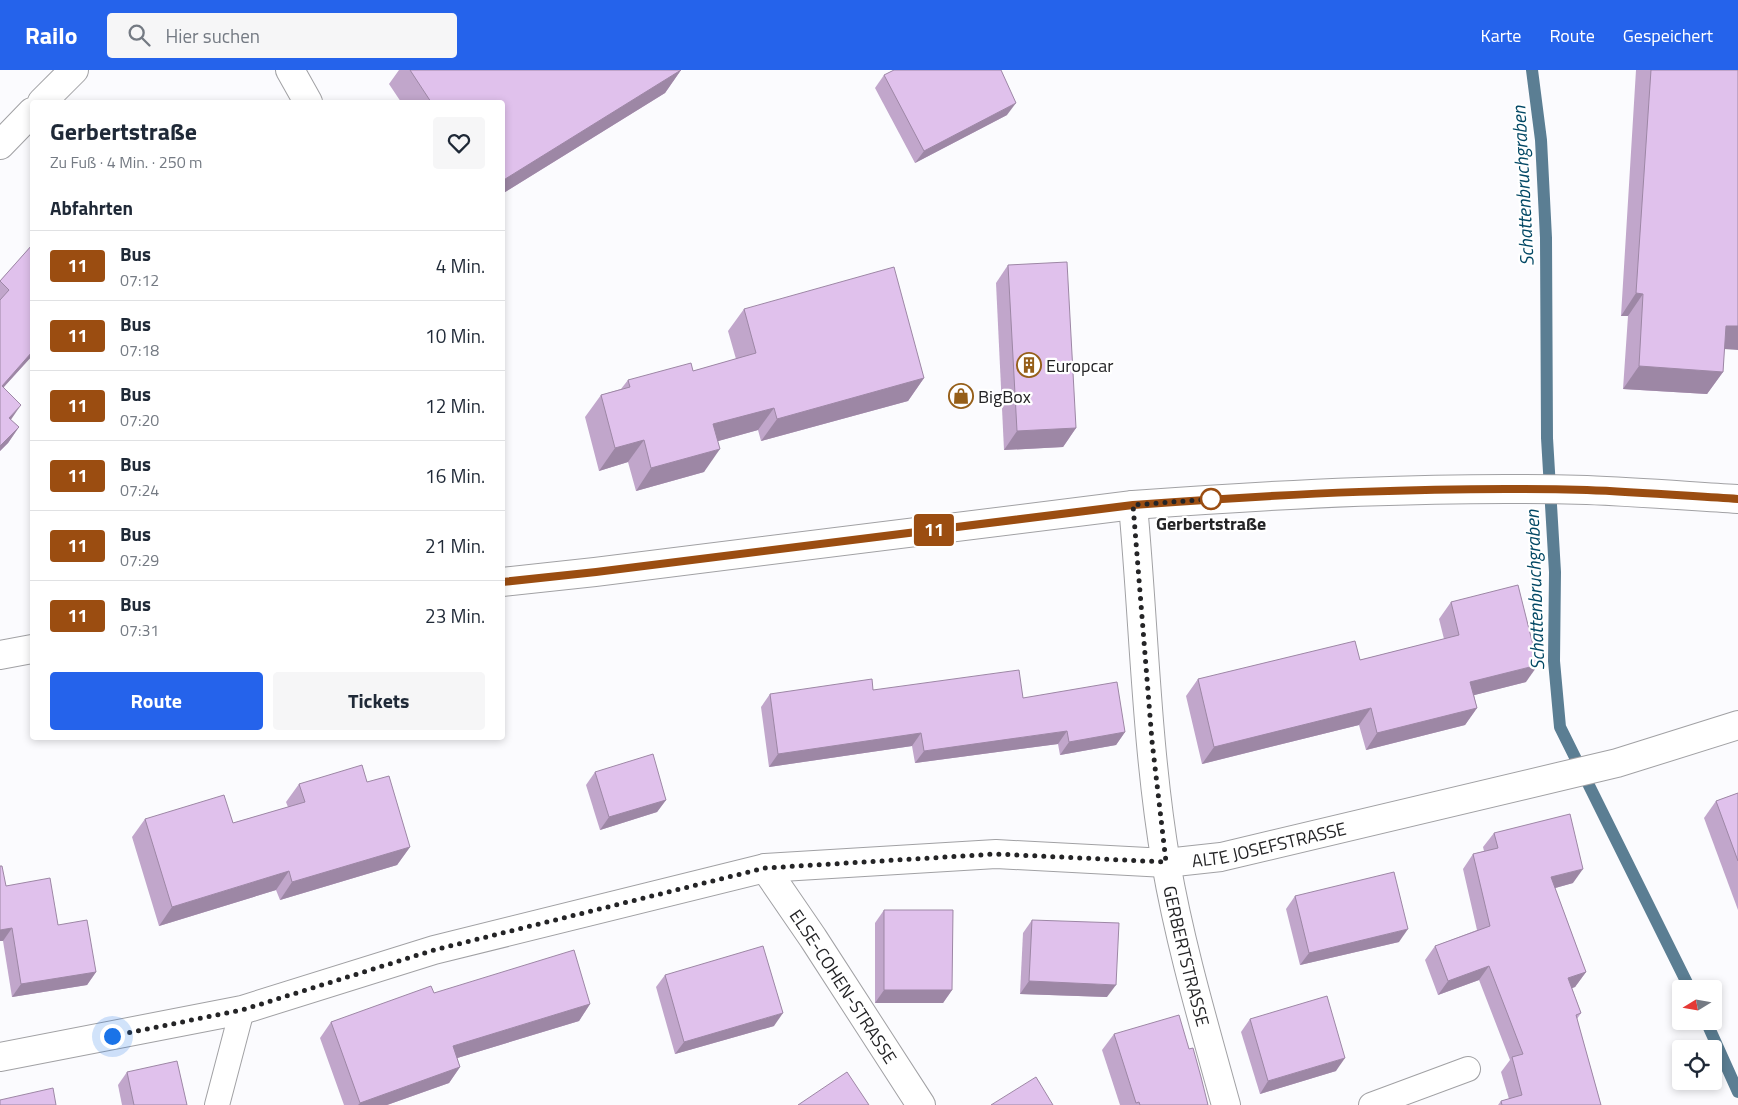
<!DOCTYPE html>
<html lang="de">
<meta charset="utf-8">
<style>
:root{--surface:#fff;--page:#f6f6f7;--text:#1f2937;--muted:#747a83;--line:#e0e1e3;--accent:#2563eb}
body{margin:0;font-family:"Titillium Web",sans-serif;background:var(--page);color:var(--text);height:100vh;display:flex;flex-direction:column;font-size:19px;white-space:nowrap}
*{box-sizing:border-box;margin:0}
p{font-size:16px;color:var(--muted)}
.icon{flex:none;width:28px;height:28px;fill:none;stroke:currentColor;stroke-width:2;stroke-linecap:round;stroke-linejoin:round}
.map{position:relative;flex:1;overflow:hidden}
.sheet{position:absolute;left:30px;top:30px;width:475px;height:640px;display:flex;flex-direction:column;background:var(--surface);border-radius:5px;box-shadow:0 2px 8px #0003}
.sheet>*{flex:none}
.badge{padding:0 10px;border-radius:4px;font-size:18px;line-height:32px}
.needle{width:32px;rotate:259deg}
.fabs{position:absolute;left:1672px;top:910px;display:grid;gap:10px}
.fabs a{display:grid;place-items:center;width:50px;height:50px;border-radius:5px;background:var(--surface);box-shadow:0 2px 8px #0003;font-size:25px}
.you{position:absolute;width:25px;height:25px;margin:-12px;border:4px solid #fff;border-radius:50%;background:#1a73e8;box-shadow:0 0 0 8px #1a73e833}
.map>.badge{position:absolute;translate:-50% -50%;box-shadow:0 0 0 2px #fff}
h2{padding:0 20px;font-size:19px;line-height:45px}
.round{display:grid;place-items:center;flex:none;width:52px;height:52px;border-radius:5px;background:var(--page)}
.head{display:flex;align-items:center;justify-content:space-between;height:85px;padding:0 20px}
h1{font-size:24px;font-weight:700;line-height:38px}
.cta{display:flex;gap:10px;margin-top:auto;padding:10px 20px}
.cta a{flex:1;height:58px;border-radius:5px;background:var(--accent);color:#fff;font-size:20px;font-weight:700;line-height:58px;text-align:center}
.cta a+a{background:var(--page);color:var(--text)}
ul{padding:0;list-style:none}
li{display:flex;align-items:center;gap:15px;height:70px;padding:0 20px;border-top:1px solid var(--line)}
li div{flex:1}
li b{display:block;font-size:19px}
li em{font-style:normal}
li .badge{min-width:55px;font-weight:700;text-align:center}
header{display:flex;align-items:center;gap:30px;box-sizing:border-box;height:70px;padding:0 25px;background:var(--accent);color:#fff}
header strong{font-size:24px}
nav{display:flex;gap:28px;margin-inline-start:auto;font-size:18px}
.search{width:350px;height:45px;background:var(--page);display:flex;align-items:center;gap:12px;box-sizing:border-box;padding:0 18px;border-radius:5px;color:var(--muted);font-size:19px}
.map>svg:first-child{display:block}
.lines{fill:none;stroke-linecap:round;stroke-linejoin:round}
.stream{stroke:#5b7e93;stroke-width:12}
.service-casing{stroke:#a1a1a4;stroke-width:26}
.minor-casing{stroke:#a1a1a4;stroke-width:30}
.tertiary-casing{stroke:#a1a1a4;stroke-width:30}
.service{stroke:#fff;stroke-width:24}
.minor{stroke:#fff;stroke-width:28}
.tertiary{stroke:#fff;stroke-width:28}
.wall{fill:#c1a6cb}
.shaded-wall{fill:#9d87a5}
.building{fill:#e0c1ec;stroke:#9d87a5}
.line-casing{stroke:#fff;stroke-width:11}
.line{stroke:#9b4d11;stroke-width:8}
.walk{stroke:#242426;stroke-width:5;stroke-dasharray:0 9}
.stop-dot{fill:#fff;stroke:#9b4d11;stroke-width:2.5}
.labels{text-anchor:middle;dominant-baseline:central;stroke-width:4.5;stroke-linejoin:round;paint-order:stroke}
.poi-label{font-size:18px;fill:#242426;stroke:#fff;text-anchor:start}
.stop-label{font-size:18px;font-weight:bold;fill:#242426;stroke:#fff}
.street-label{font-size:18px;fill:#242426;stroke:#fff}
.water-label{font-size:19px;font-style:italic;fill:#014764;stroke:#fff}
</style>
<header>
<strong>Railo</strong>
<div class="search"><svg class="icon" aria-label="search" viewBox="0 0 24 24"><circle cx="10" cy="10" r="6"/><path d="M15 15l6 6"/></svg>Hier suchen</div>
<nav><a>Karte</a><a>Route</a><a>Gespeichert</a></nav>
</header>
<div class="map">
<svg width="1738" height="1035" viewBox="0 0 1738 1035">
<rect width="100%" height="100%" fill="#fbfbfe"/>
<g class="lines">
<g class="stream">
<path d="M1532,0l9,70 5,98 1,200 8,134 -1,89 6,66 130,262"/>
<path d="M1706,951l32,71"/>
</g>
<defs>
<g id="service">
<path d="M217,1035l25,-95"/>
<path d="M1371,1035l97,-36"/>
</g>
<g id="minor">
<path d="M290,0l18,32"/>
<path d="M42,32l32,-32"/>
<path d="M0,75l32,-33"/>
<path id="s1" d="M1133,435c11,119 13,240 33,358 14,81 38,162 60,242"/>
<path id="s2" d="M765,798l48,70 108,167"/>
<path id="s3" d="M0,987l242,-47 192,-60 331,-82 231,-14 170,9 55,-6 396,-94 121,-38"/>
</g>
<g id="tertiary">
<path d="M502,512l93,-10 538,-67c150,-11 303,-19 454,-15 50,2 101,6 151,9"/>
<path d="M0,585l32,-6"/>
</g>
</defs>
<use href="#service" class="service-casing"/>
<use href="#minor" class="minor-casing"/>
<use href="#tertiary" class="tertiary-casing"/>
<use href="#service" class="service"/>
<use href="#minor" class="minor"/>
<use href="#tertiary" class="tertiary"/>
</g>
<g class="wall">
<path d="M399,0h282l-16,23 -163,101v-92h-101l-12,-18z"/>
<path d="M1636,0h102l-15,302 -16,22 -84,-5 5,-73h-7z"/>
<path d="M884,5l123,40 -92,48 -40,-75z"/>
<path d="M32,175v111l-28,31 7,33 8,7 -11,16 -8,8v-170z"/>
<path d="M1008,195l68,163 -13,19 -59,3 -8,-167z"/>
<path d="M744,239l180,69 -16,23 -147,40 -3,-11 -40,11 -14,31 -68,19 -8,-29 -29,9 -14,-54 16,-22 20,-6 7,-9 65,-9 43,-12 -8,-28z"/>
<path d="M1451,532l75,80 -52,13 3,13 -12,17 -99,25 -7,-25 -157,39 -16,-68 12,-17 162,-19 84,-21 -5,-20z"/>
<path d="M873,620l150,8 102,34 -9,13 -56,10 -2,-11 -143,19 -3,-17 -143,21 -8,-60 9,-13z"/>
<path d="M595,702l71,28 -9,12 -57,18 -14,-45z"/>
<path d="M367,712l43,65 -13,18 -117,35 -4,-10 -117,36 -27,-89 13,-18 88,4 55,-16 -2,-5 13,-18z"/>
<path d="M1738,723v117l-34,-92 12,-17z"/>
<path d="M1494,763l79,50 -18,5 31,84 -11,15 -3,1 9,25 -4,6 24,86h-103l3,-4 8,-2 -8,-27 9,-12 -31,-80 -41,15 -13,-35 10,-14 42,-16 -14,-61 10,-15 11,-3 -1,-4z"/>
<path d="M6,816l52,39 38,47 -9,13 -75,12 -9,-56z"/>
<path d="M1295,826l104,46 -99,23 -14,-56z"/>
<path d="M884,840l68,80 -9,13h-68v-80z"/>
<path d="M1032,850l75,77 -87,-3 3,-61z"/>
<path d="M665,905l109,51 -99,28 -19,-67z"/>
<path d="M434,923l156,11 -11,17 -122,37 3,9 -11,16 -62,22h-43l-24,-67 11,-16z"/>
<path d="M1250,949l86,52 -76,23 -19,-62z"/>
<path d="M1114,964l75,15 19,56h-88l-18,-55z"/>
<path d="M127,1002l60,33h-65l-4,-20z"/>
</g>
<g class="shaded-wall">
<path d="M681,0l-16,23 -163,101v-13z"/>
<path d="M1016,33l-9,12 -92,48 9,-12z"/>
<path d="M1636,223l7,1 -15,22h-7z"/>
<path d="M1726,256h12v24l-28,-2z"/>
<path d="M32,282v4l-32,35 2,-5z"/>
<path d="M1639,296l84,6 -16,22 -84,-5z"/>
<path d="M924,308l-16,23 -147,40 16,-22z"/>
<path d="M21,335l-11,16 -1,-3z"/>
<path d="M774,338l-16,22 -61,17 16,-23z"/>
<path d="M19,357l-11,16 -8,8v-5z"/>
<path d="M1076,358l-13,19 -59,3 13,-19z"/>
<path d="M644,370l-16,22 -29,9 16,-23z"/>
<path d="M720,379l-16,23 -68,19 15,-23z"/>
<path d="M1538,595l-12,17 -67,17 11,-17z"/>
<path d="M1371,638l-12,17 -157,39 12,-17z"/>
<path d="M1477,638l-12,17 -99,25 11,-17z"/>
<path d="M1067,661l-9,13 -143,19 9,-12z"/>
<path d="M1125,662l-9,13 -56,10 9,-13z"/>
<path d="M921,663l-9,13 -143,21 9,-13z"/>
<path d="M666,730l-9,12 -57,18 9,-13z"/>
<path d="M410,777l-13,18 -117,35 12,-18z"/>
<path d="M1583,799l-10,14 -32,9 10,-15z"/>
<path d="M289,801l-13,19 -117,36 13,-19z"/>
<path d="M12,858l-9,13h-3v-11z"/>
<path d="M1408,859l-9,13 -99,23 9,-12z"/>
<path d="M1489,896l-10,14 -41,15 10,-14z"/>
<path d="M96,902l-9,13 -75,12 9,-13z"/>
<path d="M1586,902l-11,15 -17,6 10,-15z"/>
<path d="M1029,911l87,4 -9,12 -87,-3z"/>
<path d="M884,920h68l-9,13h-68z"/>
<path d="M590,934l-11,17 -138,42 12,-17z"/>
<path d="M783,943l-9,13 -99,28 9,-12z"/>
<path d="M1345,988l-9,13 -76,23 8,-13z"/>
<path d="M460,997l-11,16 -62,22h-29l2,-2z"/>
</g>
<g class="building">
<path d="M410,0h271l-179,111v-79h-71z"/>
<path d="M894,0h107l15,33 -92,48 -40,-76z"/>
<path d="M1651,0h87v256h-12l-3,46 -84,-6 4,-72 -7,-1z"/>
<path d="M32,175v107l-30,34 19,19 -12,13 10,9 -19,19v-146l9,-10 -9,-9z"/>
<path d="M1067,192l9,166 -59,3 -9,-166z"/>
<path d="M894,197l30,111 -147,41 -3,-11 -61,16 7,25 -69,19 -7,-28 -29,8 -14,-53 29,-8 -2,-7 63,-17 2,8 63,-18 -12,-44z"/>
<path d="M1518,515l20,80 -68,17 7,26 -100,25 -6,-25 -157,39 -16,-68 157,-38 5,19 99,-25 -8,-33z"/>
<path d="M1019,600l4,28 94,-16 8,50 -56,10 -2,-11 -143,20 -3,-18 -143,21 -8,-60 102,-15 1,11z"/>
<path d="M653,684l13,46 -57,17 -14,-45z"/>
<path d="M362,695l5,17 22,-6 21,71 -118,35 -3,-11 -117,36 -27,-88 79,-24 9,28 72,-21 -6,-18z"/>
<path d="M1738,723v68l-22,-60z"/>
<path d="M1570,744l13,55 -32,8 35,95 -18,6 13,35 -5,2 25,90h-99l-1,-4 21,-6 -10,-38 11,-3 -34,-88 -41,15 -13,-35 55,-20 -17,-72 25,-6 -4,-15z"/>
<path d="M0,796h2l4,20 44,-8 8,47 29,-5 9,52 -75,12 -9,-56 -12,2z"/>
<path d="M1394,802l14,57 -99,24 -14,-57z"/>
<path d="M884,840h69l-1,80h-68z"/>
<path d="M1032,850l87,3 -3,62 -87,-4z"/>
<path d="M763,876l20,67 -99,29 -19,-67z"/>
<path d="M574,880l16,54 -137,42 7,21 -100,36 -29,-81 100,-36 3,7z"/>
<path d="M1327,926l18,62 -77,23 -18,-62z"/>
<path d="M1179,945l10,34 4,-1 8,29 7,28h-68l-1,-3 -3,1 -22,-69z"/>
<path d="M177,991l10,44h-53l-7,-33z"/>
<path d="M847,1002l22,33h-71z"/>
<path d="M1036,1007l17,28h-62z"/>
<path d="M53,1018l3,17h-56v-5z"/>
</g>
<g class="lines">
<defs>
<path id="line" d="M502,512l94,-10 537,-67c150,-11 303,-19 454,-15 50,2 101,6 151,9"/>
</defs>
<use href="#line" class="line-casing"/>
<use href="#line" class="line"/>
<path class="walk" d="M112,966l130,-26 192,-60 331,-82 231,-14 170,8 -14,-121 -19,-236 78,-6"/>
</g>
<defs>
<symbol id="building-ring" viewBox="-11 -11 22 22"><circle r="9.5" fill="#fff" stroke="#965f19" stroke-width="1.5"/><path d="M-4-6H4V6H1V3H-1V6H-4ZM-2.5-4.3h1.7v1.8h-1.7ZM.8-4.3h1.7v1.8H.8ZM-2.5-1h1.7V.8h-1.7ZM.8-1h1.7V.8H.8Z" fill="#965f19"/></symbol>
<symbol id="shop-ring" viewBox="-11 -11 22 22"><circle r="9.5" fill="#fff" stroke="#965f19" stroke-width="1.5"/><path d="M-5-2.5h2.3a2.7 3.5 0 0 1 5.4 0H5L5.5 6h-11ZM-1.5-2.5h3a1.5 2.3 0 0 0-3 0Z" fill="#965f19"/></symbol>
</defs>
<g fill-rule="evenodd">
<use href="#building-ring" x="1015" y="281" width="28" height="28"/>
<use href="#shop-ring" x="947" y="312" width="28" height="28"/>
</g>
<circle class="stop-dot" cx="1211" cy="429" r="10"/>
<g class="labels">
<g class="poi-label">
<text x="1046" y="295">Europcar</text>
<text x="978" y="326">BigBox</text>
</g>
<g class="stop-label">
<text x="1211" y="453">Gerbertstraße</text>
</g>
<g class="street-label">
<text stroke="none"><textPath href="#s3" startOffset="1295">ALTE JOSEFSTRASSE</textPath></text>
<text stroke="none"><textPath href="#s1" startOffset="455">GERBERTSTRASSE</textPath></text>
<text stroke="none"><textPath href="#s2" startOffset="142">ELSE-COHEN-STRASSE</textPath></text>
</g>
<g class="water-label">
<text transform="translate(1522 116) rotate(-93)">Schattenbruchgraben</text>
<text transform="translate(1534 520) rotate(-92)">Schattenbruchgraben</text>
</g>
</g>
</svg>
<div class="fabs">
<a><svg class="needle" viewBox="-14 -14 28 28"><path d="M0-13l5 13h-10z" fill="#e53935"/><path d="M0 13l5-13h-10z" fill="#747a83"/></svg></a>
<a><svg class="icon" aria-label="locate" viewBox="0 0 24 24"><circle cx="12" cy="12" r="6"/><path d="M12 2v4M12 18v4M2 12h4M18 12h4"/></svg></a>
</div>
<div class="you" style="left:112px;top:966px"></div>
<b class="badge" style="left:934px;top:460px;background:#9b4d11;color:#fff">11</b>
<section class="sheet">
<div class="head"><div><h1>Gerbertstraße</h1><p>Zu Fuß · 4 Min. · 250 m</p></div><a class="round"><svg class="icon" aria-label="heart" viewBox="0 0 24 24"><path d="M12 20l-8-8c-3-5 5-10 8-4 3-6 11-1 8 4z"/></svg></a></div>
<h2>Abfahrten</h2>
<ul>
<li><span class="badge" style="background:#9b4d11;color:#fff">11</span><div><b>Bus</b><p>07:12</p></div><em>4 Min.</em></li>
<li><span class="badge" style="background:#9b4d11;color:#fff">11</span><div><b>Bus</b><p>07:18</p></div><em>10 Min.</em></li>
<li><span class="badge" style="background:#9b4d11;color:#fff">11</span><div><b>Bus</b><p>07:20</p></div><em>12 Min.</em></li>
<li><span class="badge" style="background:#9b4d11;color:#fff">11</span><div><b>Bus</b><p>07:24</p></div><em>16 Min.</em></li>
<li><span class="badge" style="background:#9b4d11;color:#fff">11</span><div><b>Bus</b><p>07:29</p></div><em>21 Min.</em></li>
<li><span class="badge" style="background:#9b4d11;color:#fff">11</span><div><b>Bus</b><p>07:31</p></div><em>23 Min.</em></li>
</ul>
<div class="cta"><a>Route</a><a>Tickets</a></div>
</section>
</div>
